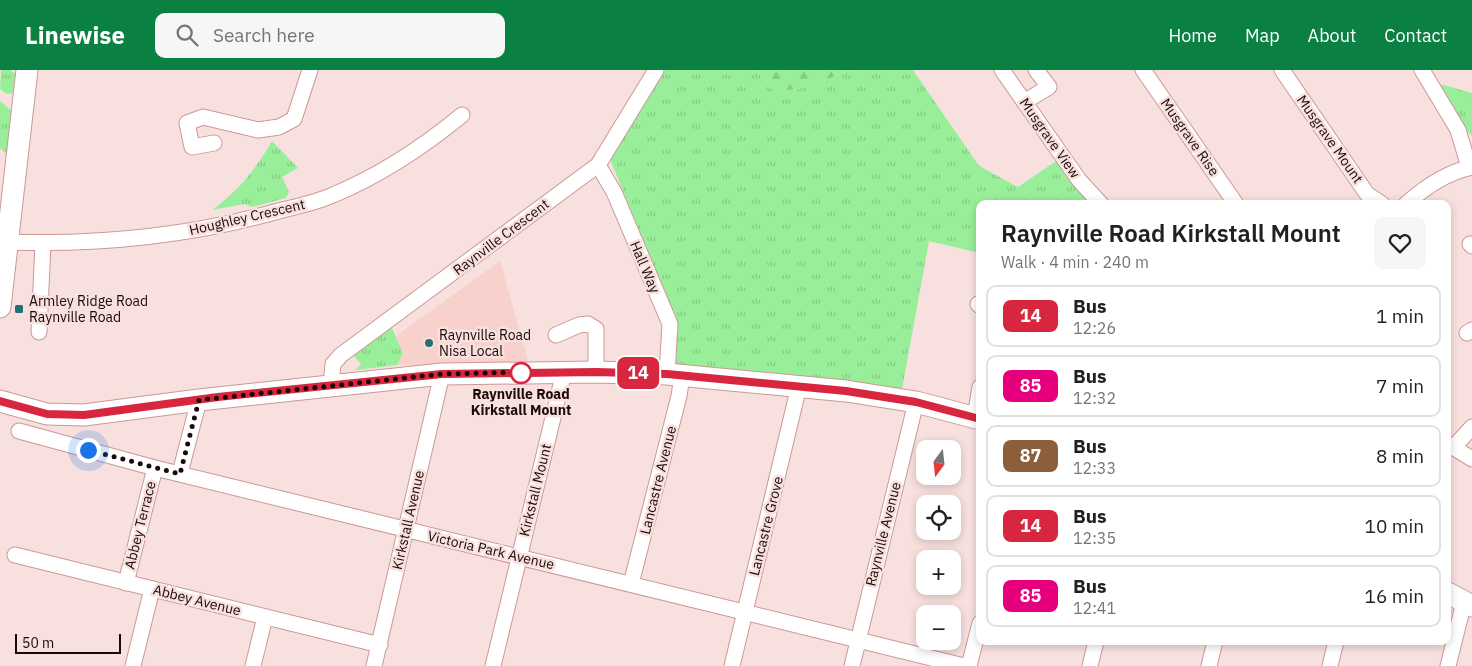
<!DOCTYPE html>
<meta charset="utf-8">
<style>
:root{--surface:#fff;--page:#f6f6f6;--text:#202124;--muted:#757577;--line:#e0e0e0;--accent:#0b8043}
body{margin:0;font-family:"IBM Plex Sans",sans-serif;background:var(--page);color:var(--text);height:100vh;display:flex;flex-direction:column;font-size:19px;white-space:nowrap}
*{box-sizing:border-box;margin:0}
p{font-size:16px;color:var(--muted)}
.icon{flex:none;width:28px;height:28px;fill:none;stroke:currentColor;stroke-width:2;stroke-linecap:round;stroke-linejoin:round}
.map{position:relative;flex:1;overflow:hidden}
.details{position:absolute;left:976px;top:130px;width:475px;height:445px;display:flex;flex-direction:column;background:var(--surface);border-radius:10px;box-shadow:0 2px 8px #0003}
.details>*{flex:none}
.badge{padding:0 10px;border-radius:8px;font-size:18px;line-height:32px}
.needle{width:32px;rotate:195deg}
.tools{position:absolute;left:916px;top:370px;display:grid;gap:10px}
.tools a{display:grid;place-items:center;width:45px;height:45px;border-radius:10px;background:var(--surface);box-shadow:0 2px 8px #0003;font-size:25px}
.scale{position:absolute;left:15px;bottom:12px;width:106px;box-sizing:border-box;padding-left:5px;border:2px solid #1b0908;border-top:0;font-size:14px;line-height:18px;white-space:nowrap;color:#1b0908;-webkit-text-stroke:4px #f7e0de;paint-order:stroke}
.you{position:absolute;width:25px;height:25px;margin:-12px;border:4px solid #fff;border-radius:50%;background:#1a73e8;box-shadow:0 0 0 8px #1a73e833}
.map>.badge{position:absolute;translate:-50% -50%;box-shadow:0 0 0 2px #fff}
.round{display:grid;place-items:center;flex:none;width:52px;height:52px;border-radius:10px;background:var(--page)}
.headline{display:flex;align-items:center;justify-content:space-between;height:85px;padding:0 25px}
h1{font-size:24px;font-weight:600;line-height:38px}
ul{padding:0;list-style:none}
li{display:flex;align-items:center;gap:15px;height:62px;margin:0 10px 8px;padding:0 15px;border:2px solid var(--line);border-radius:10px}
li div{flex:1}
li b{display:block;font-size:19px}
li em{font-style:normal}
li .badge{min-width:55px;font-weight:700;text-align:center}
header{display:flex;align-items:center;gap:30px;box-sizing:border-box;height:70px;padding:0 25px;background:var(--accent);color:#fff}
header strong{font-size:24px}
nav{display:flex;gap:28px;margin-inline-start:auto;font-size:18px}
.search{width:350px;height:45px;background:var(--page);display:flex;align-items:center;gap:12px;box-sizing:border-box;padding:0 18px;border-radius:10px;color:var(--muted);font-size:19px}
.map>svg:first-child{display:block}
.built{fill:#f8d1cd}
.grass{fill:url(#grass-tufts)}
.forest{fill:url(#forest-firs)}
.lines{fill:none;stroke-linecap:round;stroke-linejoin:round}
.street-casing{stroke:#cd9893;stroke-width:17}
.secondary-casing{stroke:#cd9893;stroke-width:23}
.street{stroke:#fff;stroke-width:15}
.secondary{stroke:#fff;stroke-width:21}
.line-casing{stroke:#fff;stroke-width:11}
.line{stroke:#d7263d;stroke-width:8}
.walk{stroke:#1b0908;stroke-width:5;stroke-dasharray:0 9}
.poi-dot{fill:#256f76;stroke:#f7e0de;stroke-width:2}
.stop-dot{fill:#fff;stroke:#d7263d;stroke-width:2.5}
.labels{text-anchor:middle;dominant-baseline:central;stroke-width:5;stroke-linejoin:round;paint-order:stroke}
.street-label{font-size:14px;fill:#1b0908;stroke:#f7e0de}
.poi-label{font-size:14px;fill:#1b0908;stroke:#f7e0de;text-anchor:start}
.stop-label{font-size:14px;font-weight:bold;fill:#1b0908;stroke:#f7e0de}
</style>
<header>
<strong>Linewise</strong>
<div class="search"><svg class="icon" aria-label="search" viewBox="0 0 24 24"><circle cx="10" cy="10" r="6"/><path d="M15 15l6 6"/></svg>Search here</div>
<nav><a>Home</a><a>Map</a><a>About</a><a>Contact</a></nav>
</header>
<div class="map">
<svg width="1472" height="596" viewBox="0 0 1472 596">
<defs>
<pattern id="grass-tufts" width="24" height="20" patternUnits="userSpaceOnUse" patternTransform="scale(1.25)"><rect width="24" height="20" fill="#99ee9a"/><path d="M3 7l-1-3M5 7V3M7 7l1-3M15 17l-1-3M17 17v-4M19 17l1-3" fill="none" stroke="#83cb83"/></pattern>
<pattern id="forest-firs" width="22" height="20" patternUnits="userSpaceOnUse" patternTransform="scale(1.25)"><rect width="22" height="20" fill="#99ee9a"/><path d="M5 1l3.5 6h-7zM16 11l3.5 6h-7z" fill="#83cb83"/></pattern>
</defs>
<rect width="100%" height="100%" fill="#f7e0de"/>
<path class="built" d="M500,191l29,103 -132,1 6,-12 -7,-17z"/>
<g class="grass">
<path d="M1,0h9l6,4 -2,16 -3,4 -6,-1 -5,-4z"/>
<path d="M656,0h101l17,22 34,-5 42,-17h63l66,96 39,21 44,-30 39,47h-121v49l-51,-12 -29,159 -224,-35v-36l-8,-29 -61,-148z"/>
<path d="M1440,14l32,9v43l-4,-4z"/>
<path d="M0,31l12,10 -5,43 -7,-6z"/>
<path d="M272,71l26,27 -16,9 7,15 -3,6 -34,9 -7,-3 -33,6c26,-19 44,-41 60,-69z"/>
<path d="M391,256l12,27 -6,12 -41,5 5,-6 -8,-9z"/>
</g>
<path class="forest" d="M757,0h93l-42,17 -34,5z"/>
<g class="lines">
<defs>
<g id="street">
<path d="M1002,0l77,110 22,24"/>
<path d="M1143,0l93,134"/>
<path d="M1282,0l85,124 15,10"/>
<path d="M1422,0l36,60 11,37"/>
<path d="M1024,32l25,-15 -13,-17"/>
<path d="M214,73l-22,4 -5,-24 16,-6 55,13 21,-3 15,-8 16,-49"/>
<path d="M598,95l16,27 56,132 -3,50"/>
<path d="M1406,134c19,-17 41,-32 66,-37"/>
<path d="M8,172c89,3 180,-6 267,-30 19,-5 40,-9 58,-17 48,-20 90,-48 129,-80"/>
<path d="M1470,174l2,2"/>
<path d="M978,234l2,2"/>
<path d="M39,262l4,-89"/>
<path d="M1467,263l5,-3"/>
<path d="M556,265l23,-10 9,-1 8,5v43"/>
<path d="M331,315l2,-21 8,-9 257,-190 58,-95"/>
<path d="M975,347l5,-30"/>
<path d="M19,361l136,37 809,198"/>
<path d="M1448,374l24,15"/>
<path d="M1453,378l19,-21"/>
<path d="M180,403l19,-73"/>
<path d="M15,485l365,90"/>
<path d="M126,513l29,-115"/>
<path d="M631,514l48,-188 3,-20"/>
<path d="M133,596l19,-77"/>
<path d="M253,596l12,-49"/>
<path d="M374,596l68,-292"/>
<path d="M493,596l71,-294"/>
<path d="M732,596l67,-280"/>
<path d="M852,596l64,-264"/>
<path d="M969,596l11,-43"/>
<path d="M1090,596l6,-25"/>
<path d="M1209,596l6,-25"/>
<path d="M1330,596l6,-25"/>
<path d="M1448,596l16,-64"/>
</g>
<g id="secondary">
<path d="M0,237l27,-237"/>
<path d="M0,331l47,13 37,1 115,-15 243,-26 154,-2 71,2 179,17 70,11 64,17"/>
<path d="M1448,523l24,13"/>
</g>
</defs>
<use href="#street" class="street-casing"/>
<use href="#secondary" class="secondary-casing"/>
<use href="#street" class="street"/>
<use href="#secondary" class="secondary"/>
</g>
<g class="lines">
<defs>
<path id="line" d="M0,331l47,13 37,1 134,-18 224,-23 154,-2 71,2 179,17 70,11 64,17"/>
</defs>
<use href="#line" class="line-casing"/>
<use href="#line" class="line"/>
<path class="walk" d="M88,380l92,24 19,-74 243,-26 87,-2 -8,1"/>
</g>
<g class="poi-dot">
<rect x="14" y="234" width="10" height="10" rx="2.5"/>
<circle cx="429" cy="273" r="5"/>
</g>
<circle class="stop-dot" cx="521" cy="303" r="10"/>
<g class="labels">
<g class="street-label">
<text transform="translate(1190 67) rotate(55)">Musgrave Rise</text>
<text transform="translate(1050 68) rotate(55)">Musgrave View</text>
<text transform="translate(1330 69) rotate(55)">Musgrave Mount</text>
<text transform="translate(247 147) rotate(-13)">Houghley Crescent</text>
<text transform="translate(501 167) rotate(-37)">Raynville Crescent</text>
<text transform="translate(645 197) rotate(67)">Hall Way</text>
<text transform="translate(658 410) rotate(-76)">Lancastre Avenue</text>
<text transform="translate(535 420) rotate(-76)">Kirkstall Mount</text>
<text transform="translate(408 450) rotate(-77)">Kirkstall Avenue</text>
<text transform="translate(140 455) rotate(-76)">Abbey Terrace</text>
<text transform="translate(766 456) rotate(-76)">Lancastre Grove</text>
<text transform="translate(883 464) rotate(-76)">Raynville Avenue</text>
<text transform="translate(491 480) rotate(13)">Victoria Park Avenue</text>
<text transform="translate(197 530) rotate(14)">Abbey Avenue</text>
</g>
<g class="poi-label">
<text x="29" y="231">Armley Ridge Road<tspan x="29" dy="16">Raynville Road</tspan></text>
<text x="439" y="265">Raynville Road<tspan x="439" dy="16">Nisa Local</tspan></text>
</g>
<g class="stop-label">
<text x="521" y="324">Raynville Road<tspan x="521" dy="16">Kirkstall Mount</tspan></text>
</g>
</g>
</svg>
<div class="tools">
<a><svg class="needle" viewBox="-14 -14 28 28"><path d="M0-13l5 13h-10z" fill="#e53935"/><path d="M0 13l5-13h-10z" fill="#757577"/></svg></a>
<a><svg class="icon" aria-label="locate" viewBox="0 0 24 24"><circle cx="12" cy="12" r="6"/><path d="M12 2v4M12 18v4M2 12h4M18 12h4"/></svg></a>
<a>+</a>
<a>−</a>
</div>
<div class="scale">50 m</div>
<div class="you" style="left:88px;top:380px"></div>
<b class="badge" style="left:638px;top:303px;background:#d7263d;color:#fff">14</b>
<section class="details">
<div class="headline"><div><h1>Raynville Road Kirkstall Mount</h1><p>Walk · 4 min · 240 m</p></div><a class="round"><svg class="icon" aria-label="heart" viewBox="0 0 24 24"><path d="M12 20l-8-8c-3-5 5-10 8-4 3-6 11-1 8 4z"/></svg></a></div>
<ul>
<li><span class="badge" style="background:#d7263d;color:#fff">14</span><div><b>Bus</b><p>12:26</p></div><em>1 min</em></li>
<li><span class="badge" style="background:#e6007e;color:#fff">85</span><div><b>Bus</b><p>12:32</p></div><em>7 min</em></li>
<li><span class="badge" style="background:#8b5e3c;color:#fff">87</span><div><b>Bus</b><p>12:33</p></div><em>8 min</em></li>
<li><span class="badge" style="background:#d7263d;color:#fff">14</span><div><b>Bus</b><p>12:35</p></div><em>10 min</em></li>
<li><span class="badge" style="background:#e6007e;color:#fff">85</span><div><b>Bus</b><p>12:41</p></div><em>16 min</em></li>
</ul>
</section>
</div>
